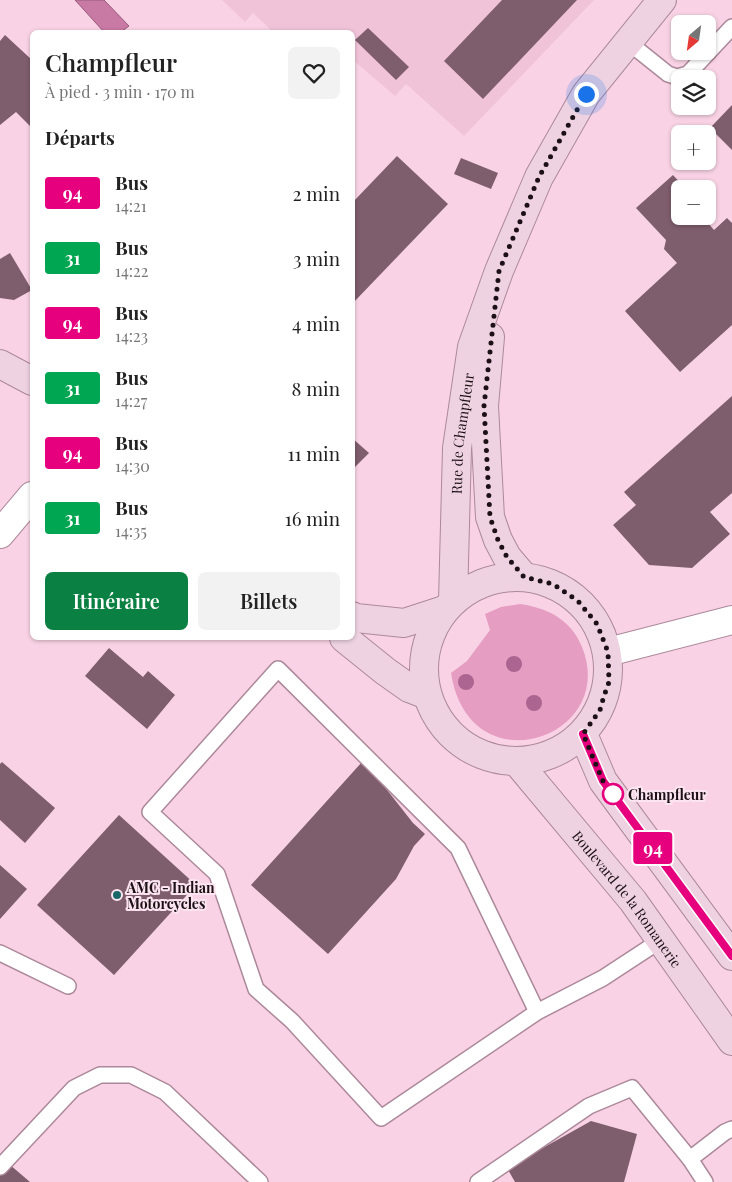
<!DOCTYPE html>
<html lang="fr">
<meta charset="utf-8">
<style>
:root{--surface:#fff;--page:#f2f2f2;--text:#222;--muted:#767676;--accent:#0b8043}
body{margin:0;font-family:"Playfair Display",serif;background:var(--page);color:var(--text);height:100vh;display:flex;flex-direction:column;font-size:19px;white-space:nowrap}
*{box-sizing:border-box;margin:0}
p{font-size:16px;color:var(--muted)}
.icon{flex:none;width:28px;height:28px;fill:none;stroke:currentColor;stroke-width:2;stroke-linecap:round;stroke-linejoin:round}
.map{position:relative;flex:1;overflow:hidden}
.details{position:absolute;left:30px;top:30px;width:325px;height:610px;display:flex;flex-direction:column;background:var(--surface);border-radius:8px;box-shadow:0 1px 4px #0004}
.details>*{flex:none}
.badge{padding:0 10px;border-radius:4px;font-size:18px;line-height:32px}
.needle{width:32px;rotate:209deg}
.tools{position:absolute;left:671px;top:15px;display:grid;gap:10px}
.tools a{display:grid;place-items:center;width:45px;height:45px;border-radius:8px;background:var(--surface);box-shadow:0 1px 4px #0004;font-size:25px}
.you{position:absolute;width:25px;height:25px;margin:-12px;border:4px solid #fff;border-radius:50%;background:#1a73e8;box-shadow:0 0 0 8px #1a73e833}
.map>.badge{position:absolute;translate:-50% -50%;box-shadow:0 0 0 2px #fff}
h2{padding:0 15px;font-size:19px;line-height:45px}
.round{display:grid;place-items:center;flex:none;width:52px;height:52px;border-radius:8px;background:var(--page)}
.overview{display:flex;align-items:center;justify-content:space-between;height:85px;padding:0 15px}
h1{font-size:24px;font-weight:600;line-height:38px}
.cta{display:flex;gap:10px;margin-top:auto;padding:10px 15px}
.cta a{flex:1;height:58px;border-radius:8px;background:var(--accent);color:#fff;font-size:20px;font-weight:600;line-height:58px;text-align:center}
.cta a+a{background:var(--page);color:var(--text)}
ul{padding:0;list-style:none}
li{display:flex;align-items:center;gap:15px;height:65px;padding:0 15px}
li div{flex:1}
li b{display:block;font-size:19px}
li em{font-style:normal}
li .badge{min-width:55px;font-weight:700;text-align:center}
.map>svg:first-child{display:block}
.built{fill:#f0c3d9}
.green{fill:#e59dc2}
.water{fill:#c97aa4;stroke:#955a79}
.building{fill:#7e5d6d}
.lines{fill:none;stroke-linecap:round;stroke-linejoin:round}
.lane-casing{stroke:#ac899a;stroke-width:18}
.street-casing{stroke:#ac899a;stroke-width:30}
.secondary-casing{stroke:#ac899a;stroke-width:30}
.lane{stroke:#fff;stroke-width:15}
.street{stroke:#fff;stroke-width:28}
.secondary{stroke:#eed2e2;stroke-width:28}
.tree{fill:#ab6590}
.line-casing{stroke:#fff;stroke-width:11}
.line{stroke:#e6007e;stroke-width:8}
.walk{stroke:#1c1016;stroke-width:5;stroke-dasharray:0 9}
.stop-dot{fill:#fff;stroke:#e6007e;stroke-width:2.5}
.poi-dot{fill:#196769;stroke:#fce5f0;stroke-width:2}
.labels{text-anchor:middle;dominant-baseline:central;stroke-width:4;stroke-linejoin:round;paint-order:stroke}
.street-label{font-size:14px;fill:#1c1016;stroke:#fce5f0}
.stop-label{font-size:14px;font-weight:bold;fill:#1c1016;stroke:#fce5f0;text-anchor:start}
.poi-label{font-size:14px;font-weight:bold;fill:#1c1016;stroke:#fce5f0;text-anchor:start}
</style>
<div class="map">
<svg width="732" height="1182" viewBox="0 0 732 1182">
<rect width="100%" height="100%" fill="#f9d3e5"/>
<path class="built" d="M222,0h372l-130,136 -58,-52 -11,12 -42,-36 -1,-28h-79l-20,-19 -8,9z"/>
<path class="green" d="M520,604c27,4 51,15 62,43 37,91 -113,142 -131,26l16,-12 23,-31 -5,-16 16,-7z"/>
<path class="water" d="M75,0h29l25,26 -8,6h-17z"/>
<g class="building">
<path d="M502,0h75l-94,99 -39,-38z"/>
<path d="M368,28l41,39 -13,13 -41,-40z"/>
<path d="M5,35l27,25v68l-16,-16 -16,13v-84z"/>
<path d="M732,105v45l-22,-22z"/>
<path d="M397,156l51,48 -96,100v-101z"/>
<path d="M461,158l37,15 -7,16 -37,-15z"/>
<path d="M673,175l13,14h-6v27h22l12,14 13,-12 5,5v102l-52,47 -55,-61 52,-48 -13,-14 2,-9 -30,-32z"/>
<path d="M10,253l22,37 -18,10 -14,-2v-39z"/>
<path d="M732,396v97l-22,19 20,22 -38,34 -43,-3 -36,-40 23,-20 -12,-13z"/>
<path d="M352,438l17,15 -17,17z"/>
<path d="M109,648l34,29 5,-6 27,24 -28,34 -62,-53z"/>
<path d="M2,762l53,46 -30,35 -25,-23v-56z"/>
<path d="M362,762l18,19 33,42 12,11 -11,12 -18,33 -68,75 -77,-69z"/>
<path d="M119,815l77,70 -82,90 -77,-70z"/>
<path d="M0,865l27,24 -27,30z"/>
<path d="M591,1121l46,13 -13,48h-109l-8,-14z"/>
<path d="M9,1164l21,18h-30v-7z"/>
</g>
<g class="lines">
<defs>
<g id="lane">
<path d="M628,42l40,32 9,3 11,-3 44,-47"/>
<path d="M0,953l68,33"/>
<path d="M537,1012l-156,106 -89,-97 -36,-32 -39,-115 -67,-62 128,-143 180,179 79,164 66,-34 58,-38"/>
<path d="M0,1167l74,-79 26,-13h31l34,17 95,90"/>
<path d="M478,1182l111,-76 43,-18 58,71"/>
<path d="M705,1182l-15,-23 35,-27 7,-3"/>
</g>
<g id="street">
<path d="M0,534l32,-38"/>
<path d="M608,652l124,-32"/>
</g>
<g id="secondary">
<path d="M490,337l-6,69 6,111 8,23 9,17 17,20"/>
<path d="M0,364l32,17"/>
<circle cx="516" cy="669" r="92"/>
<path id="s1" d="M453,601l4,-153 15,-101 27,-76 40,-94 47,-83 76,-94"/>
<path d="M352,616l4,2 48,5 40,-13"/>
<path d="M344,638l41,33 24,17 18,7"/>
<path d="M583,734l20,47 129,175"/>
<path id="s2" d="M517,762l116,139 99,140"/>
</g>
</defs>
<use href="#lane" class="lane-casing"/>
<use href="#street" class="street-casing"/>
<use href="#secondary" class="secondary-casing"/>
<use href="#lane" class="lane"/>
<use href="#street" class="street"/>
<use href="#secondary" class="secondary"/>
</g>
<g class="tree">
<circle cx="514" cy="664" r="8"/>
<circle cx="466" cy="682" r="8"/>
<circle cx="534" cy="703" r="8"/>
</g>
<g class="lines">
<defs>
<path id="line" d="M583,734l20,47 129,175"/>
</defs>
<use href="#line" class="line-casing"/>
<use href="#line" class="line"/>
<path class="walk" d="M586,94l-47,83 -40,94 -15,135 6,111 8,23 9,17 17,20 29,7 25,17 19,23 11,28 1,30 -5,14 -4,14 -17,24 20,47 12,16 -2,-3"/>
</g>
<circle class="stop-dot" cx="613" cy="794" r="10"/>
<circle class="poi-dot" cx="117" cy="895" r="5"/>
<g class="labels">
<g class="street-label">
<text stroke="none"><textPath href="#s1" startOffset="168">Rue de Champfleur</textPath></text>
<text stroke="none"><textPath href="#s2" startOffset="176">Boulevard de la Romanerie</textPath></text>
</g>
<g class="stop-label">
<text x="628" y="794">Champfleur</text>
</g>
<g class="poi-label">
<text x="127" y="887">AMC - Indian<tspan x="127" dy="16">Motorcycles</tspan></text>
</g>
</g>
</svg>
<div class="tools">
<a><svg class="needle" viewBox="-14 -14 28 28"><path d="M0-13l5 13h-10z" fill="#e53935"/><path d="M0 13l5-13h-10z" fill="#767676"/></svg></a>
<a><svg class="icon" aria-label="layers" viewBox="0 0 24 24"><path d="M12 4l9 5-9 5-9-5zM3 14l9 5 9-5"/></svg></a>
<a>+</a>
<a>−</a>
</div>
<div class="you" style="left:586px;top:94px"></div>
<b class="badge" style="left:653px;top:848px;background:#e6007e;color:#fff">94</b>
<section class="details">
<div class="overview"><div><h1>Champfleur</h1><p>À pied · 3 min · 170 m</p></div><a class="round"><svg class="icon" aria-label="heart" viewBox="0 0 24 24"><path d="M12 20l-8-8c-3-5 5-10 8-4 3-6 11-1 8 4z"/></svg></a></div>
<h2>Départs</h2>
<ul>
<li><span class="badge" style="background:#e6007e;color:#fff">94</span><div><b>Bus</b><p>14:21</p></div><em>2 min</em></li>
<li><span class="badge" style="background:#00a651;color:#fff">31</span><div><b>Bus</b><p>14:22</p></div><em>3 min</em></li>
<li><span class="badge" style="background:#e6007e;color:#fff">94</span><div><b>Bus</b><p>14:23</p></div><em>4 min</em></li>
<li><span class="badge" style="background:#00a651;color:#fff">31</span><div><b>Bus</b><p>14:27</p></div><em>8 min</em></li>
<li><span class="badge" style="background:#e6007e;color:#fff">94</span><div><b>Bus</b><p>14:30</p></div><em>11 min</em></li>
<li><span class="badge" style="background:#00a651;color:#fff">31</span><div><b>Bus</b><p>14:35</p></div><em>16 min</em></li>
</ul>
<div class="cta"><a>Itinéraire</a><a>Billets</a></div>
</section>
</div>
